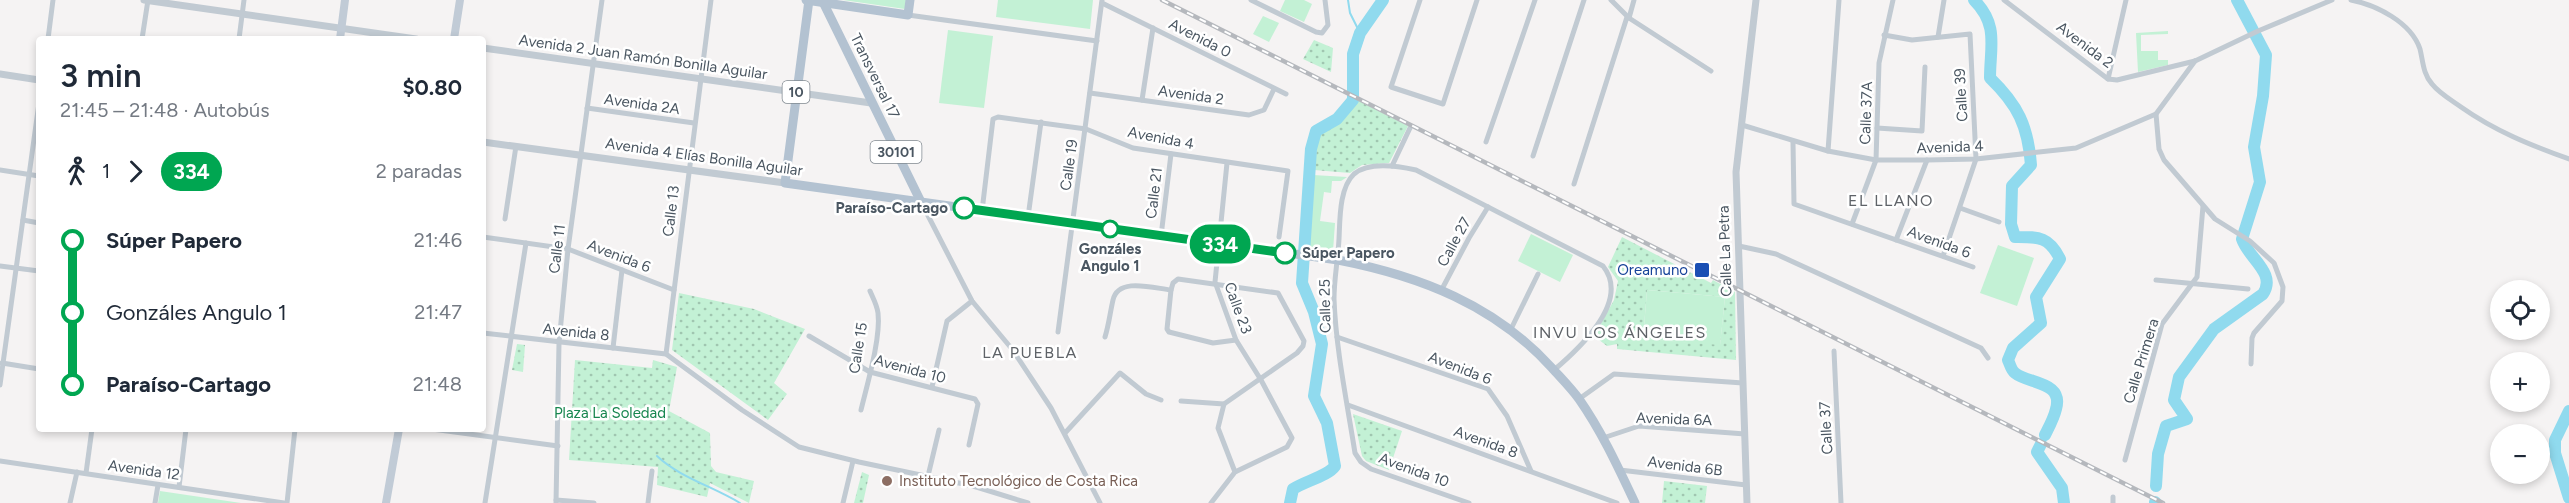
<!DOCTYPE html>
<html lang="es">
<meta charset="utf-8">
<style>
:root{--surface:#fff;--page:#f2f2f3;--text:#1f2937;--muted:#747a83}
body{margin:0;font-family:Figtree,sans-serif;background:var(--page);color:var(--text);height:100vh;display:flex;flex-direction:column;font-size:22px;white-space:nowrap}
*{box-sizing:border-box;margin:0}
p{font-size:20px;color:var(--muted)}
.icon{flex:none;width:33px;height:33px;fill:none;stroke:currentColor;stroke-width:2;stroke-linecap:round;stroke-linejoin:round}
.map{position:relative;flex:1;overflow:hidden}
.panel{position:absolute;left:36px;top:36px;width:450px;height:396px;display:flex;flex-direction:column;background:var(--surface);border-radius:6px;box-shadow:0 3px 9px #0003}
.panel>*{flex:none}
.badge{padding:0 12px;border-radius:20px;font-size:21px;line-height:39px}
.controls{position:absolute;left:2490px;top:280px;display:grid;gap:12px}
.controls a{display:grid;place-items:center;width:60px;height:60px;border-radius:50%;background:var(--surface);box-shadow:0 3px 9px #0003;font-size:30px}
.map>.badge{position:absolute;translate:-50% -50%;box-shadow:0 0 0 3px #fff}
.legs{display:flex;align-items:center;gap:9px;height:66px;padding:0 24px;font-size:20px}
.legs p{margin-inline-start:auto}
.head{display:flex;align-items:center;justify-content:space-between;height:102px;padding:0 24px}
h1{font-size:33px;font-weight:600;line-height:45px}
ul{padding:0 24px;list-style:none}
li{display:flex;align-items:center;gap:21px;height:72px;font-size:22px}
li i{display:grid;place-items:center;width:9px;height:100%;margin:0 8px;background:currentColor}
li i::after{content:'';width:15px;height:15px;margin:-8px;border:4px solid;border-radius:50%;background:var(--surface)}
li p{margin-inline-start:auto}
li:first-child i{background:linear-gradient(#0000 50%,currentColor 0)}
li:last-child i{background:linear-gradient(currentColor 50%,#0000 0)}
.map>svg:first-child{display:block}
.green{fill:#c3f1d5}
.park{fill:url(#park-dots);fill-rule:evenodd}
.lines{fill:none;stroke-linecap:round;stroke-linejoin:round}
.stream{stroke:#90daee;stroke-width:2}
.river{stroke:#90daee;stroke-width:12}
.minor{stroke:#c1cad2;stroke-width:5}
.tertiary{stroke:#c1cad2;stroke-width:7}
.secondary{stroke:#c1cbd6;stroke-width:8}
.primary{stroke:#b3c2d1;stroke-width:9}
.rail-casing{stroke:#b5b8bd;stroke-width:4.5}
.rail{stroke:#fff;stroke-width:2;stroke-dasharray:7;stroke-linecap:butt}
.line-1-casing{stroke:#fff;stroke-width:14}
.line-1{stroke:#00a651;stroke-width:9}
.stop-1-dot{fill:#fff;stroke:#00a651;stroke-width:3}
.transit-dot{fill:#1a4fb4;stroke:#fff;stroke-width:2}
.education-dot{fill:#8d6e63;stroke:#fff;stroke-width:2}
.labels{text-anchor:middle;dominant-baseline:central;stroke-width:5;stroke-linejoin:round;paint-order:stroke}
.shield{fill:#fff;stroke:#808990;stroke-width:1.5}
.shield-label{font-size:14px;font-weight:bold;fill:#4a5661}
.street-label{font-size:15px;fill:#4a5661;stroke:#fff}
.stop-label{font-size:15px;font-weight:bold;fill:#4a5661;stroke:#fff;text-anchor:end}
.transit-label{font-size:15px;fill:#164399;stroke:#fff;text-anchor:end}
.park-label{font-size:15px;fill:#17864f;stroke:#fff}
.education-label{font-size:15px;fill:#785e54;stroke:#fff;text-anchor:start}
.neighbourhood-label{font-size:16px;letter-spacing:1.5px;fill:#5f6368;stroke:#fff}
</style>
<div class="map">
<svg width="2569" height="503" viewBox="0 0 2569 503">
<defs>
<pattern id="park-dots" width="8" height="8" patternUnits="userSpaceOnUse" patternTransform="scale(1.5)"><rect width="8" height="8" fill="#c3f1d5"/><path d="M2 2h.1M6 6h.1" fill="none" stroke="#a0c6b0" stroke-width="1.8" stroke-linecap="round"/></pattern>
</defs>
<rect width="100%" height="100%" fill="#f5f3f3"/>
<g class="green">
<path d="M843,0h63l-1,9z"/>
<path d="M998,0h95l-3,29 -94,-12z"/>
<path d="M1285,0h19l8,4 -8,18 -24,-11z"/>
<path d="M1263,16l16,7 -10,19 -16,-8z"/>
<path d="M948,30l45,6 -9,72 -45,-5z"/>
<path d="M2168,31v3l-27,1v16h17v9h10v5l-30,7 -2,-39z"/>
<path d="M1313,175l34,2 -6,4h-9l-1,12 -7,-1 -4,29 15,2 -2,28 -24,-3z"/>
<path d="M1531,234l42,21 -13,27 -42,-21z"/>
<path d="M1998,245l36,13 -17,48 -37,-13z"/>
<path d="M1647,290l78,7 -5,49 -77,-7z"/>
<path d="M160,491l81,12h-83z"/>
</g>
<g class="park">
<path d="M1314,40l19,8 -2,24 -28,-13z"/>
<path d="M1357,100l51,26 -19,37 -27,2 -12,8 -36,-3 5,-37 20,-10z"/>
<path d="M1622,237l89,46 2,-3 22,12 1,68 -119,-11v-5l-10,2 -13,-10 20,-36 4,-19 -10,-14zM1647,290l78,7 -5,48 -77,-6z"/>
<path d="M679,293l75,16 51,20 -31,54 13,11 -19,26 -96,-70z"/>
<path d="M517,344l8,1 -2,27 -11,-2z"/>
<path d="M575,360l77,8 1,-8 24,7 -8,44 41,22 1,33 5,6 38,9 -5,22 -39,-20 -3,14 -50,-12 1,-18 -89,-7z"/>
<path d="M1353,414l49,17 -13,39 -23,-9 -4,-5z"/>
<path d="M862,472l7,3 -6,28h-9z"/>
<path d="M1664,481l43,5 -2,17h-43z"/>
</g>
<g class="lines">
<g class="stream">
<path d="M1348,0l2,13 10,20"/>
<path d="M657,456c22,21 57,31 83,47"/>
</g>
<g class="river">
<path d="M1974,0c25,25 16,47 16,78 28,27 38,48 41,87l-19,21 -1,38 4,13c23,0 34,-1 45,22l-24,38 5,26 -28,25 -5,12c2,4 3,10 7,13 13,11 49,8 41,36 -2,9 -7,18 -11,26"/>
<path d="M2569,411l-14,29v13l14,45"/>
<path d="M2041,444l-4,8 25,36 2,15"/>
<path d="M2156,486l2,-32 8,-28 21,-7 -13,-19 5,-23 35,-48 49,-35c14,-21 -15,-36 -21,-55l18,-57 -6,-35 9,-51 3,-41 -29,-55"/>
<path d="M2155,502l1,1"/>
<path d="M1290,503l3,-14c12,-8 35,-13 42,-23l-8,-43 -13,-27 8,-52 -8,-32 -12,-29 9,-134 5,-18 21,-12 16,-19v-46l7,-21 23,-33"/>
</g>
<g class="minor">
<path d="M1251,0l65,32 6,1 6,-8 -3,-25"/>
<path d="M1420,0l-29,87 52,17 34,-104"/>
<path d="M1611,0l18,18 82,53"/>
<path d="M2004,0l104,79 9,1 78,-19 63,-30 74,-31"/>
<path d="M2351,0c25,5 60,22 69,49 3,12 3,25 12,35 7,9 19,16 29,23 34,24 69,38 108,52"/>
<path d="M1102,3l184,91"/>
<path d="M908,15l189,26"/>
<path d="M1629,18l5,-18"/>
<path d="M1884,35l28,5 58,-6 6,125 -33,97"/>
<path d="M1938,37l6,-37"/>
<path d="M48,39l5,-39"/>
<path d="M142,39l6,-39"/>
<path d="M239,39l5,-39"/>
<path d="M2195,61l-39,53 3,35 5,11 51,59 35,22 24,22 9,24 -1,14 -28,32 -2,5 -1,26"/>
<path d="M2108,79l18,-79"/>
<path d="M1090,93l159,22 15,-5 10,-21"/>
<path d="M1142,100l11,-72"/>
<path d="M587,108l107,15"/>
<path d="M1742,125l86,26 48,9h51l49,-1 100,-11 80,-34"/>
<path d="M1877,128l45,3 3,-64"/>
<path d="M1486,142l49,-142"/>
<path d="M1793,142l1,62 179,63"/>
<path d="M1828,151l11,-151"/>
<path d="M1533,156l51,-156"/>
<path d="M1392,166l18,-38"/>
<path d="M0,170l39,6"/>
<path d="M1574,184l53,-167"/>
<path d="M921,202l51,99 40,48 39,59 49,95"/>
<path d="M1960,208l39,14"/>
<path d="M982,211l11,-92 5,-2 88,12 47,19 155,23 -9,66"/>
<path d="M1028,217l13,-95"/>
<path d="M505,219l11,-73"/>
<path d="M23,220l16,3"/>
<path d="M1852,224l24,-64 3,-97 14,-63"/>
<path d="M1161,236l10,-82"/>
<path d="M483,237l85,12 106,41"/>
<path d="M1896,240l31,-80"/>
<path d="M1739,246l37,8 205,94 7,10"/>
<path d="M0,266l39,5"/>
<path d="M2156,280l92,9"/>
<path d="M1442,289l27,-51 19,-31"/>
<path d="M1171,290l-4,39 2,3 44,11 23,-3"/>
<path d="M1511,329l27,-55"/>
<path d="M1058,332l44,-332"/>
<path d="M483,333l183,21 76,56 57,37 60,15 114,24 55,17"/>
<path d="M809,336l61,36 105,27 3,5 -9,41"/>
<path d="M1105,337c4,-13 5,-24 8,-37 5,-23 40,-12 58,-10l2,-7 5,-4 100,14 26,48 -1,5 -6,7 -73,51 -43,-3"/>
<path d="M1337,337l151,52 19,27 24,55"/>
<path d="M613,348l9,-78"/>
<path d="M1834,351l7,152"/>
<path d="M666,354l45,-354"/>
<path d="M2,363l37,6"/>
<path d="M0,385l39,-282"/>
<path d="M932,387l15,-66 25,-20"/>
<path d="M1579,399l35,-25 129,9"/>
<path d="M1224,404l-6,24 17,44"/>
<path d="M1348,405l269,98"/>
<path d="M861,410c6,-25 20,-72 17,-97 -1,-8 -5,-15 -8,-22"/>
<path d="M432,429l126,17"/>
<path d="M1065,433l55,-60 26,21 15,6"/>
<path d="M1603,438l36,-12 106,8"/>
<path d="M2125,460l37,-136 35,-47 6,-71"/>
<path d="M0,461l284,42"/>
<path d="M1620,470l126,15"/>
<path d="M86,473l6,-44"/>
<path d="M928,476l11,-46"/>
<path d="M179,487l7,-58"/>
<path d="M556,500l38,3"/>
<path d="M70,503l7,-31"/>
<path d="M155,503l3,-18"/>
<path d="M287,503l8,-74"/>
<path d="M485,503l41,-260"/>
<path d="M556,503l3,-160 9,-94 34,-249"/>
<path d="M648,503l4,-32"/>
<path d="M843,503l10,-42"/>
<path d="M1211,503l24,-31 52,-25 5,-9 -31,-58 -25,-40 -21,-58 12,-119"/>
<path d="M1469,503l-98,-34 -10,-7 -6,-9c-8,-51 -19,-103 -21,-154 0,-20 4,-40 5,-60 1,-19 0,-51 15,-65 15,-13 44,-8 62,-4l187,96c28,35 -23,82 -49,104"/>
<path d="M2113,503v-6"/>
</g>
<g class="tertiary">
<path d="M144,0l272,39"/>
<path d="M483,48l388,55"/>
<path d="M0,74l39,6"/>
<path d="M483,142l302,41"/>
<path d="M1747,503l-11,-331 20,-172"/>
</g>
<g class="secondary">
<path d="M340,39l5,-39"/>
<path d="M454,39l6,-39"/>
<path d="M386,503l13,-74"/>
</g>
<g class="primary">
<path d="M806,0l102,15 2,-15"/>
<path d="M809,0l-24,183 553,77c82,16 157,45 214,108 9,10 19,20 27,31 23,33 39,68 56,104"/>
<path d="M823,2l98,200"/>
</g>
<defs>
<path id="rail" d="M1162,0l1001,503"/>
</defs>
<use href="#rail" class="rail-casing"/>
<use href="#rail" class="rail"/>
</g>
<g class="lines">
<defs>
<path id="line-1" d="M964,208l321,45"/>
</defs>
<use href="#line-1" class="line-1-casing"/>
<use href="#line-1" class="line-1"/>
</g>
<g class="stop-1-dot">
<circle cx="964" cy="208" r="10"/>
<circle cx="1110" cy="229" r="8"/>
<circle cx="1285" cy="253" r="10"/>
</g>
<rect class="transit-dot" x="1694" y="262" width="16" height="16" rx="3"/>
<circle class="education-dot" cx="887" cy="481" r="6"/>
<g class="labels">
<g class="shield">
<rect x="782.5" y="81" width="27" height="22" rx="4.5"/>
<rect x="870.5" y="141" width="51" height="22" rx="4.5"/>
</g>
<g class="shield-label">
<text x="796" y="92">10</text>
<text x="896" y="152">30101</text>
</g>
<g class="street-label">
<text transform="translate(1200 38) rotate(27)">Avenida 0</text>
<text transform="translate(2085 45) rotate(37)">Avenida 2</text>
<text transform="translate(643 57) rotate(8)">Avenida 2 Juan Ramón Bonilla Aguilar</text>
<text transform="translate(875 76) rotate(64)">Transversal 17</text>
<text transform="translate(1191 95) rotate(8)">Avenida 2</text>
<text transform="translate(1961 95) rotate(-93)">Calle 39</text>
<text transform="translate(642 104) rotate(8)">Avenida 2A</text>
<text transform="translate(1866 113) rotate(-88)">Calle 37A</text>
<text transform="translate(1161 138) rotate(11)">Avenida 4</text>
<text transform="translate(1950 147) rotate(-2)">Avenida 4</text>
<text transform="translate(704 157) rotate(8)">Avenida 4 Elías Bonilla Aguilar</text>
<text transform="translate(1069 165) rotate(-82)">Calle 19</text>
<text transform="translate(1154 193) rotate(-83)">Calle 21</text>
<text transform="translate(671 211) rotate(-83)">Calle 13</text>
<text transform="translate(1454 242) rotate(-61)">Calle 27</text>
<text transform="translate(1939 242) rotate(20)">Avenida 6</text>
<text transform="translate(557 249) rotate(-83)">Calle 11</text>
<text transform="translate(1725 251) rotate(-92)">Calle La Petra</text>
<text transform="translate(619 256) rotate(21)">Avenida 6</text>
<text transform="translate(1325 306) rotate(-91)">Calle 25</text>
<text transform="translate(1238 308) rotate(70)">Calle 23</text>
<text transform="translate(576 332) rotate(6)">Avenida 8</text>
<text transform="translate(858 348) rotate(-81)">Calle 15</text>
<text transform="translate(2141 361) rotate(-73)">Calle Primera</text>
<text transform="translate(1460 368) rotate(21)">Avenida 6</text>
<text transform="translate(910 369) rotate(15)">Avenida 10</text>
<text transform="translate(1674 419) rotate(2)">Avenida 6A</text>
<text transform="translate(1826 428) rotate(-93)">Calle 37</text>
<text transform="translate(1486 442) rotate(20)">Avenida 8</text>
<text transform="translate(1685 466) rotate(7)">Avenida 6B</text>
<text transform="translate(144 470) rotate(8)">Avenida 12</text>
<text transform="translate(1414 470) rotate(20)">Avenida 10</text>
</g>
<g class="stop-label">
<text x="948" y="208">Paraíso-Cartago</text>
<text x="1110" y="249" text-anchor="middle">Gonzáles<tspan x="1110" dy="17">Angulo 1</tspan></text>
<text x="1302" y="253" text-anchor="start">Súper Papero</text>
</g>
<g class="transit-label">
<text x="1688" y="270">Oreamuno</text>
</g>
<g class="park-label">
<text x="610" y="413">Plaza La Soledad</text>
</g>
<g class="education-label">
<text x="899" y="481">Instituto Tecnológico de Costa Rica</text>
</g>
<g class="neighbourhood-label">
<text x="1891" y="200">EL LLANO</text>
<text x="1620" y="332">INVU LOS ÁNGELES</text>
<text x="1030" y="352">LA PUEBLA</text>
</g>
</g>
</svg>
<div class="controls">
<a><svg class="icon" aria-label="locate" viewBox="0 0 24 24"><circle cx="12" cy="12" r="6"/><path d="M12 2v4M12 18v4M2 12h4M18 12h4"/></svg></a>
<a>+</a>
<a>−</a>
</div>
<b class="badge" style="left:1220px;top:244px;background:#00a651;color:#fff">334</b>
<section class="panel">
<div class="head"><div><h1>3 min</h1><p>21:45 – 21:48 · Autobús</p></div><b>$0.80</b></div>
<div class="legs"><svg class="icon" aria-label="walk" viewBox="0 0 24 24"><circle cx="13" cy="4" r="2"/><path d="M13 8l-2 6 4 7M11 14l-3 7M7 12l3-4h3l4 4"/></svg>1<svg class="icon" aria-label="forward" viewBox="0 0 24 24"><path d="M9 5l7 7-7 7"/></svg><b class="badge" style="background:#00a651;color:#fff">334</b><p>2 paradas</p></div>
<ul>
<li><i style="color:#00a651"></i><b>Súper Papero</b><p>21:46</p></li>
<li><i style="color:#00a651"></i><span>Gonzáles Angulo 1</span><p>21:47</p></li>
<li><i style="color:#00a651"></i><b>Paraíso-Cartago</b><p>21:48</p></li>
</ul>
</section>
</div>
